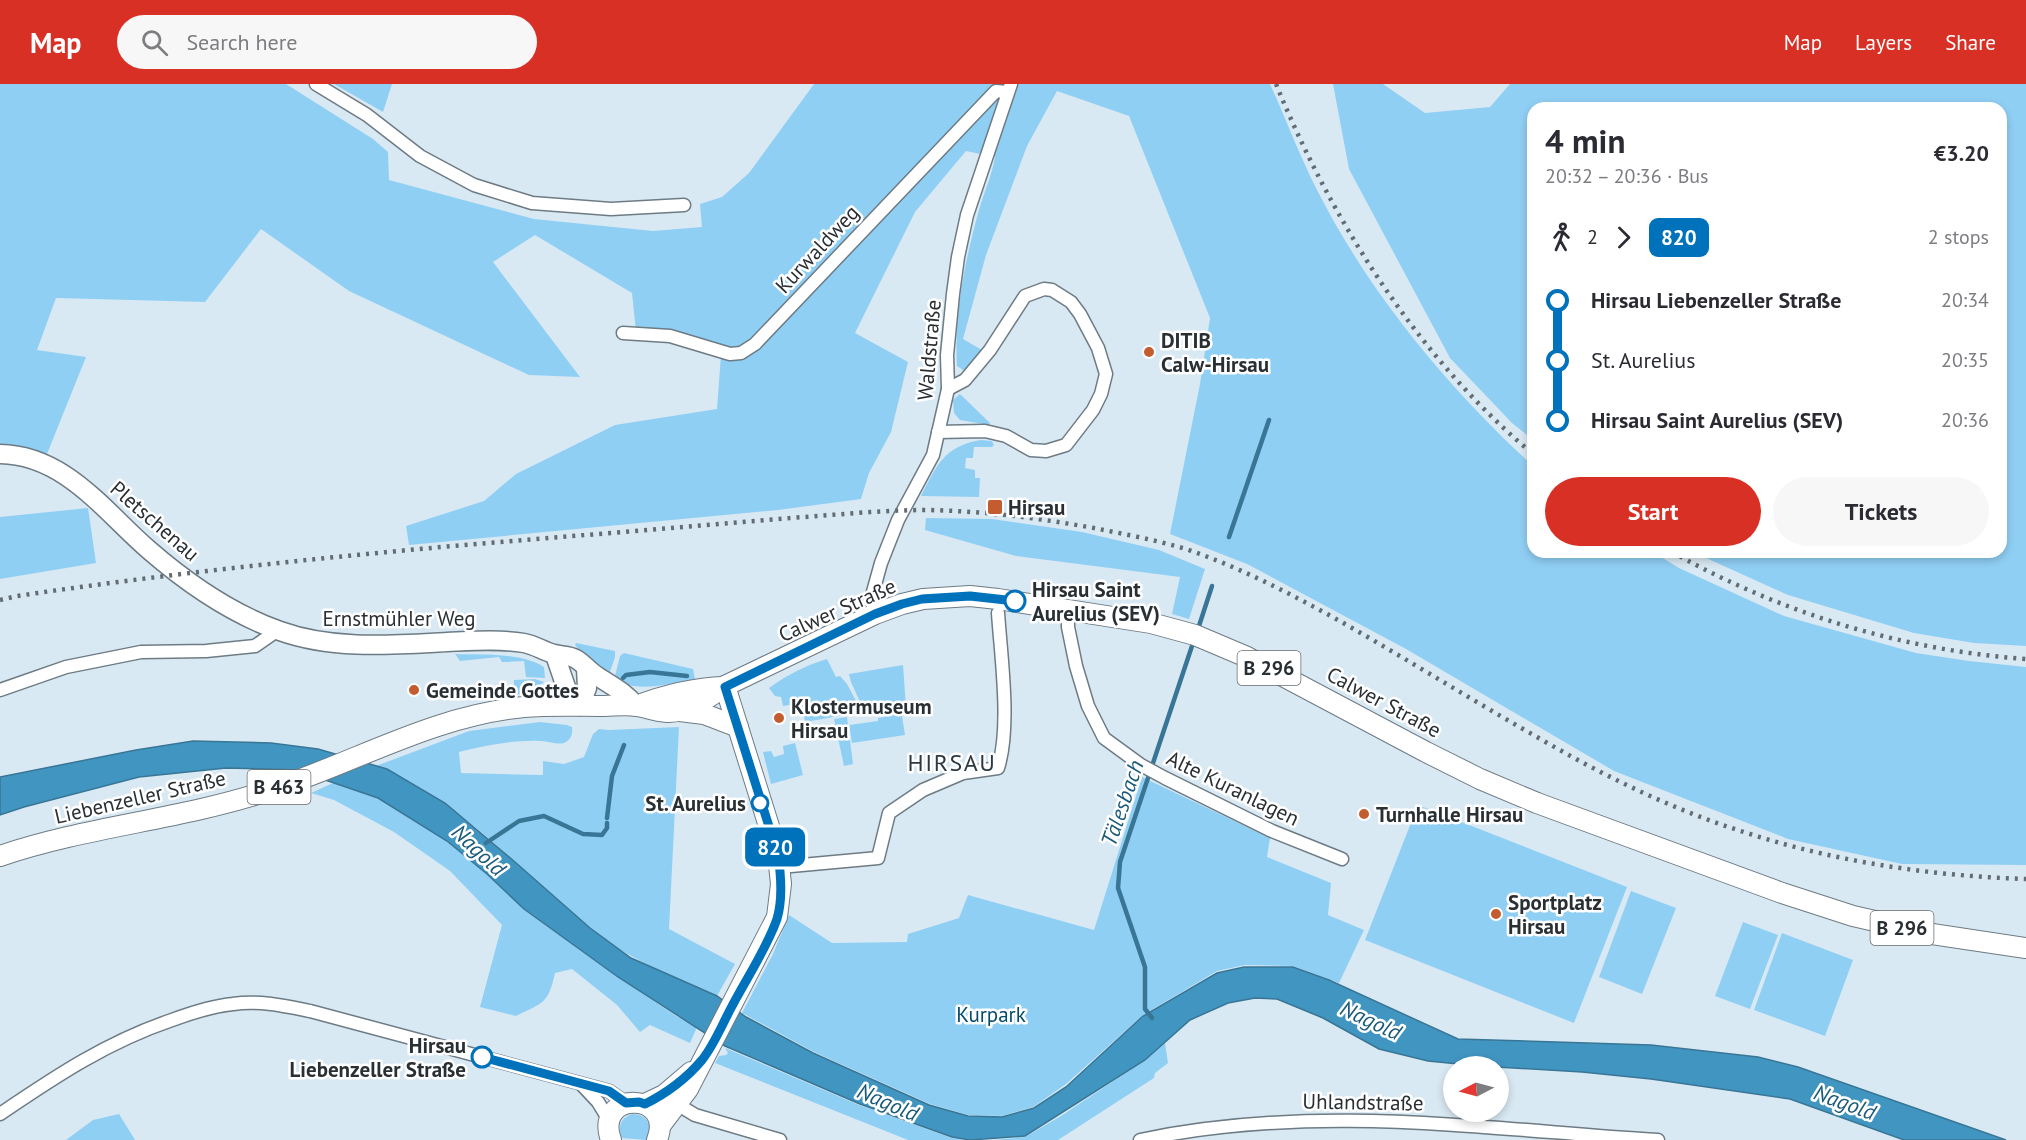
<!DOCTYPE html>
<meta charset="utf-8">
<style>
:root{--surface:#fff;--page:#f7f7f7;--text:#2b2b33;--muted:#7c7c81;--accent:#d93025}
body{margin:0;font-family:"PT Sans",sans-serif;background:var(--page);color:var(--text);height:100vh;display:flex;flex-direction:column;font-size:22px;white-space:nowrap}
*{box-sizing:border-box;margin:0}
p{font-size:20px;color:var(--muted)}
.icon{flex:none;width:33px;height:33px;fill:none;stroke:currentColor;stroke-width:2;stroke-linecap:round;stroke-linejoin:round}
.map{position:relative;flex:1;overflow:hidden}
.sheet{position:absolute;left:1527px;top:18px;width:480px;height:456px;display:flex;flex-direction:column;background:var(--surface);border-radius:18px;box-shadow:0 3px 9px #0003}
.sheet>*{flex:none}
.badge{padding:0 12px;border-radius:9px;font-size:21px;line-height:39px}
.needle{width:39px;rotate:264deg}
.tools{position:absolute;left:1443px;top:972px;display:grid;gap:12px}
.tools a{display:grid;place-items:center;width:66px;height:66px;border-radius:50%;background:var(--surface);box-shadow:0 3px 9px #0003;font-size:30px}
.map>.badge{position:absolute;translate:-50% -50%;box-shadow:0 0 0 3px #fff}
.legs{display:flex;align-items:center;gap:9px;height:66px;padding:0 18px;font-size:20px}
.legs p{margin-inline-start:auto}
.overview{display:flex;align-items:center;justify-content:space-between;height:102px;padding:0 18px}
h1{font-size:33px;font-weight:800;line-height:45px}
.action{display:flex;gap:12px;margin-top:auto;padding:12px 18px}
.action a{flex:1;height:69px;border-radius:36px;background:var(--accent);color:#fff;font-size:24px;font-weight:800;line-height:69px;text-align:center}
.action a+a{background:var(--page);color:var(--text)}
ul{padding:0 18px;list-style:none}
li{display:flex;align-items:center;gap:21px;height:60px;font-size:22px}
li i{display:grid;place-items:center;width:9px;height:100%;margin:0 8px;background:currentColor}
li i::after{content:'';width:15px;height:15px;margin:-8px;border:4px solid;border-radius:50%;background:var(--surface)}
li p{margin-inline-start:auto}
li:first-child i{background:linear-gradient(#0000 50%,currentColor 0)}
li:last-child i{background:linear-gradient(currentColor 50%,#0000 0)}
header{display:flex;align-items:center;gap:36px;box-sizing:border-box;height:84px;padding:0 30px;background:var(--accent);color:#fff}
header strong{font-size:28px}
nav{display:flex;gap:33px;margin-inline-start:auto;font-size:21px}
.search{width:420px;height:54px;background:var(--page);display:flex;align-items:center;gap:15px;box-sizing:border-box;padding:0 21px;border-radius:33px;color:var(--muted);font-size:22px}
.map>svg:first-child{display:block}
.green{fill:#90cff4}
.water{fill:#4095c1;stroke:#397696;stroke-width:1.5}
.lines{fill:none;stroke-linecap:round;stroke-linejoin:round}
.stream{stroke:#397696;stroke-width:4.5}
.minor-casing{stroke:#6d7b84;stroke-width:15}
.secondary-casing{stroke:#6d7b84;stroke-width:21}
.primary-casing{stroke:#6d7b84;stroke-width:22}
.minor{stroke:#fff;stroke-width:12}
.secondary{stroke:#fff;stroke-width:18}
.primary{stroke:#fff;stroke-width:20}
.rail{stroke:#636c72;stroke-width:4.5;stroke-dasharray:3 6;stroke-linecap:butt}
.line-1-casing{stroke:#fff;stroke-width:14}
.line-1{stroke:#0072bc;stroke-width:9}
.poi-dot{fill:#c35c2f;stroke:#fff;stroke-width:2}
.stop-1-dot{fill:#fff;stroke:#0072bc;stroke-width:3}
.labels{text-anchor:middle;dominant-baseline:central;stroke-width:5;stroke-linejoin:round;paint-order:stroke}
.shield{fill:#fff;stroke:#696d70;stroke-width:1.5}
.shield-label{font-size:20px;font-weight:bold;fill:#292f33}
.street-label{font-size:21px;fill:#292f33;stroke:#fff}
.poi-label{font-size:21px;font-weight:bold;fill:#292f33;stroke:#fff;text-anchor:start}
.stop-label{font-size:21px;font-weight:bold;fill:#292f33;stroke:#fff;text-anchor:end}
.park-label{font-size:21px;fill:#054c6b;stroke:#fff}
.water-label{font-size:22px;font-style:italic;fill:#1b5b7a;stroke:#fff}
.quarter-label{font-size:24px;letter-spacing:1.5px;fill:#2c3941;stroke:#fff}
</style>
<header>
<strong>Map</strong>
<div class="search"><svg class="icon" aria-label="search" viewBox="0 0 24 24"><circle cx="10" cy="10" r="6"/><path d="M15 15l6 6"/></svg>Search here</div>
<nav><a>Map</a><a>Layers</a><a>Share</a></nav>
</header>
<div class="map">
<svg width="2026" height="1056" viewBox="0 0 2026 1056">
<rect width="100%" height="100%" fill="#d9e9f3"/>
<g class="green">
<path d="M0,0h286l87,55 15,13 1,28 145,39 119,12 49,-4 -2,-23 22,-7 27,-24 65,-89h456c16,35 29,70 46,104 53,105 131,199 217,278v86h120l26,16 105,48 132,37 53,8 57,6v198l-124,-1 -114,-25 -174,-68 -208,-122 -159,-85 -77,-30 30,-150 10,-66 -81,-202 -72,-25 -30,55 -41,109 -23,84 19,11 -14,18 -5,2 -6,-4c-3,-52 8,-106 22,-156 5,-18 13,-35 16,-53l-29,-6 -51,61 -60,121 53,29 -17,70 -22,41 -8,26 -83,11 -369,35 -3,-19 78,-25 32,-27 99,-49 102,-16 4,-54 -54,-17 -30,3 -5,-48 -97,-58 -42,27 87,115 -51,-2 -180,-84 -88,-62 -56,73 -149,-4 -19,52 49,7 -39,97 -47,-7z"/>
<path d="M334,0h58l-9,28z"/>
<path d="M1333,0h50l42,29 65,-6 20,-23h516v562l-52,-3 -60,-10 -126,-38 -95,-43h308v-444h-468v332l-21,-17 -62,-65 -101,-189z"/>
<path d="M960,310l30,29 -1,2 -29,-5 -6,-7 -1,-13z"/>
<path d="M981,356l11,1 2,4 -2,2h-18l-1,11h-7l-1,10 10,2v8h5l-1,19 -58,-1c16,-31 23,-50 60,-56z"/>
<path d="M88,424l8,55 -96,16v-62z"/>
<path d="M926,434l66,1 90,13 77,18 46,19 -16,50 -17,-5 8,-37 -164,-21 -91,-26z"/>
<path d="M576,559l39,8v6l-6,18 -11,-4 -23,-26z"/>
<path d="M624,569l69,16 2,10c-27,5 -55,14 -81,1l6,-24z"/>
<path d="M455,570c26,1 67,-2 89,13l1,11 -19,-1 -2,-16 -22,1 -3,-5 -39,4z"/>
<path d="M827,575l9,18 4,-1 7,8 15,28 -57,10 -3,-19 -19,3 -2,-9 -6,-1 -6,-8c18,-13 37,-23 58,-29z"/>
<path d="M903,581l3,42 -41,6 -14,-31 -2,-8z"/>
<path d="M535,595l9,3 -12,10 -49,7 -14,-1 1,-3h8l-1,-13h5l1,12 31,-3v-11z"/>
<path d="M900,630l2,2 3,19 -53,8 -3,-18 29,-4v-3z"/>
<path d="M847,633l6,47 -9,2 -10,-47z"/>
<path d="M540,638l27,3 5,2c1,7 -1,13 -8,16 -7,2 -16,-2 -24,-2 -27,-1 -55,4 -81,11l2,21 82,2v-14l21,3 20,-7 9,-23 6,-5 10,1 70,-3 -10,202 66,35 -18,32c-45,-20 -90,-37 -128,-69 -57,-47 -108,-103 -172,-141 -14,-8 -26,-16 -41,-20l93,-35z"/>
<path d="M795,659l8,32 -32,9 -8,-32 8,-1 3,6 10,-3 -1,-8z"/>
<path d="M1142,693l128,61 -3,19 64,26 -3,32 36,15 -25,53 -46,-17 -48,-1 -28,6 -74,44 -77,69 -33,23 -31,9 -34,-1 -38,-11 -116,-52 -72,-39 31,-59 16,-39 43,28 75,-1 1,-8 51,-16 9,-23 126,35z"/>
<path d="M333,699l45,15 69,43 40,33 37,35 94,68 58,39 21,11 -7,16 -40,-18 -10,7 -23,-27 -45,-36 -17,4c-7,31 -11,29 -39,43l-36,-9 22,-82 -52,-54 -56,-39 -60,-32 -23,-7z"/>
<path d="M1418,721l209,82 -53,136 -209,-83z"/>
<path d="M1631,807l45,17 -34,86 -43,-17z"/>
<path d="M1743,838l35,13 -28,74 -35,-13z"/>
<path d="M1782,849l71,27 -28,76 -71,-26z"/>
<path d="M1165,959l3,20 -13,10 -1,5 -96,62h-65l32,-3 36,-21 81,-54z"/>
<path d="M725,964l134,57 93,33 12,2h-56l-193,-77 4,-7 7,-1 2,-2z"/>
<path d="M119,1030l16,26h-69l27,-20z"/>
<path d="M632,1030c16,0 22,13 14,26l-24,-2c-5,-10 -2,-20 10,-24z"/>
</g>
<path class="water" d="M193,657l78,2 47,6 69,20 58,34 70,59 75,66 41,30 86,38 29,21 67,36 116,52 39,11 34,1 32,-9 32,-21 77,-71 74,-43 27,-6h49l36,13 129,59 193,6 107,12 40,10 208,73h-102l-114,-41 -139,-20 -69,-7 -103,-6 -51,-5 -49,-12 -56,-31 -46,-19 -22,-1 -27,5 -38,17 -45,40 -120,76 -55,4 -18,-3 -92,-33 -135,-58 -107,-69 -94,-68 -37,-35 -40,-33 -69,-43 -82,-28 -70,-2 -87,9 -115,30 -24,8v-38l136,-27z"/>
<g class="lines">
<g class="stream">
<path d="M1229,453l40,-117"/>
<path d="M1198,545l14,-43"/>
<path d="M623,594l3,-3 24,-3 37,4"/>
<path d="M607,734l5,-42 12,-31"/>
<path d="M486,759l33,-22 25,-5 39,18 19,1 5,-7v-5"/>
<path d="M1152,934l-7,-9v-42l-27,-79 2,-26 74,-222"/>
</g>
<defs>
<g id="minor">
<path d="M316,0l51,31 53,41 54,29 58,18 79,6 73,-4"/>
<path d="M623,249l47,3 60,18 11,-1 14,-9 241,-253 11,1"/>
<path d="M938,348l47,-1 21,5 25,14 15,1 20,-6 27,-35 8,-16 5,-20 -8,-26 -18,-34 -9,-12 -19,-12 -8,-1 -19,7 -35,54 -25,30 -17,9"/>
<path d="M1068,525v18l8,39 12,40 16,32 37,27 24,13 107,53 70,28"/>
<path d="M875,530l-4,-15 10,-36 17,-43 35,-65 15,-66 -1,-34 6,-61 5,-37 9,-42 44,-131"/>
<path d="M0,606l66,-23 75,-15 65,-1 49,-5 23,-16"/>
<path d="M780,783l98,-9 11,-45 34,-23 40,-17 35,-5c13,-41 3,-111 0,-155"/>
<path d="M582,1001l16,17 11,18"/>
<path d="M672,1017l23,14 85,25"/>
<path d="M0,1030c56,-38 107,-72 172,-94 19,-7 41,-14 61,-16 26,-4 52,2 77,7l299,80 17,12"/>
<path d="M1140,1056c175,-37 343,-11 518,0"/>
</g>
<g id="secondary">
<path d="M0,370c65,1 104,57 149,96 38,33 83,64 131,81 53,19 111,14 167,11 25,-1 52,-3 77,1 11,2 19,8 30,11 7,2 15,1 22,5 7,4 13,12 21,17 15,10 28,16 39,30"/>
<path d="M555,571l14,41 11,10 7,-18 -1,-20"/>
</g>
<g id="primary">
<path d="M636,622c29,-11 58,-18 88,-19"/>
<path d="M680,627l24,3 34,13"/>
<path d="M0,772c85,-29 176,-36 261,-63 88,-27 169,-77 263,-86 25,-2 51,-1 77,-1 12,0 25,-2 36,0 17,3 27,9 45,4 16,-5 29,-14 43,-24l150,-72 27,-10 21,-5 47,-3 28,3 153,24 44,12 52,22 179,95 54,27 57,24 245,90 71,23 79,18 94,14"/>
<path d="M645,1020l19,-9 27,-23"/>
<path d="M660,1042l28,-37 89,-172 4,-33 -3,-29 -53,-169"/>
<path d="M611,1056c-18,-50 65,-49 46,0"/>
</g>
</defs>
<use href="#minor" class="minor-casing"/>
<use href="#secondary" class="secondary-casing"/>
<use href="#primary" class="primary-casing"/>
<use href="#minor" class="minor"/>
<use href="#secondary" class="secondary"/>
<use href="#primary" class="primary"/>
<g class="rail">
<path d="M1276,0c56,137 142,274 257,370"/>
<path d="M1672,468c109,61 229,98 354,107"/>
<path d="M0,516l17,-4c197,-29 397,-48 595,-63 60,-5 119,-10 178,-15 46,-3 91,-8 137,-8 56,1 111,8 167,18 30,6 62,12 92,21 53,18 103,44 152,71 67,38 132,79 199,117 67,39 136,73 210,96 90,29 185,43 279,46"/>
</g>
</g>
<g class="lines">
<defs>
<path id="line-1" d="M482,973l127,34 17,12 13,-1 6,2c22,-11 41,-25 57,-44 12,-15 20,-35 29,-52 15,-29 35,-58 46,-89 6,-20 4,-44 1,-64l-53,-168 150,-73 27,-10 20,-5 48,-3 45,5"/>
</defs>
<use href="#line-1" class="line-1-casing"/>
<use href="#line-1" class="line-1"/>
</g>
<g class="poi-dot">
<circle cx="1149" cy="268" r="6"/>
<rect x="987" y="415" width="16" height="16" rx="3"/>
<circle cx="414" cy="606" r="6"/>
<circle cx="779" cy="634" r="6"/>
<circle cx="1364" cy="730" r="6"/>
<circle cx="1496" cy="830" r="6"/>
</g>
<g class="stop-1-dot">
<circle cx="1015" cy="517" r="10"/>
<circle cx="760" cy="719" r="8"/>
<circle cx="482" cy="973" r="10"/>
</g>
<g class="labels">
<g class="shield">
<rect x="1237.5" y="567" width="63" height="34" rx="4.5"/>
<rect x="247.5" y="686" width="63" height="34" rx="4.5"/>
<rect x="1870.5" y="827" width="63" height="34" rx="4.5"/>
</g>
<g class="shield-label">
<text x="1269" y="584">B 296</text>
<text x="279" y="703">B 463</text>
<text x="1902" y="844">B 296</text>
</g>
<g class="street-label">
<text transform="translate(817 165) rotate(-47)">Kurwaldweg</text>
<text transform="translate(929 266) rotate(-85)">Waldstraße</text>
<text transform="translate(155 437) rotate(41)">Pletschenau</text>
<text transform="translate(837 526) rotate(-24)">Calwer Straße</text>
<text x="399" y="534">Ernstmühler Weg</text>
<text transform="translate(1384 618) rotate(28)">Calwer Straße</text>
<text transform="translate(1233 704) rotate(26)">Alte Kuranlagen</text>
<text transform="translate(140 713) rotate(-13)">Liebenzeller Straße</text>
<text transform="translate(1363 1018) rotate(1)">Uhlandstraße</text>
</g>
<g class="poi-label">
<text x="1161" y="256">DITIB<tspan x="1161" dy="24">Calw-Hirsau</tspan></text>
<text x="1008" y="423">Hirsau</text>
<text x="426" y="606">Gemeinde Gottes</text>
<text x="791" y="622">Klostermuseum<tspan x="791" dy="24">Hirsau</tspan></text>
<text x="1376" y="730">Turnhalle Hirsau</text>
<text x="1508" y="818">Sportplatz<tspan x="1508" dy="24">Hirsau</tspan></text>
</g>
<g class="stop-label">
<text x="1032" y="505" text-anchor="start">Hirsau Saint<tspan x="1032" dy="24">Aurelius (SEV)</tspan></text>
<text x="746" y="719">St. Aurelius</text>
<text x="466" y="961">Hirsau<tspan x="466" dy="24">Liebenzeller Straße</tspan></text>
</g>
<g class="park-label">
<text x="991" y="930">Kurpark</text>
</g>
<g class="water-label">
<text transform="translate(1122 719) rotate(-71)">Tälesbach</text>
<text transform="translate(479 766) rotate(43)">Nagold</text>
<text transform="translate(1371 936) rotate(25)">Nagold</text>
<text transform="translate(888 1018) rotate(23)">Nagold</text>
<text transform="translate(1845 1018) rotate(20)">Nagold</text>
</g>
<g class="quarter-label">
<text x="952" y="678">HIRSAU</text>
</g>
</g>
</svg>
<div class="tools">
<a><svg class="needle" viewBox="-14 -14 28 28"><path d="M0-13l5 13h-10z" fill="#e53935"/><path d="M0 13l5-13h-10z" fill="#7c7c81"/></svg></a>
</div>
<b class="badge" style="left:775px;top:763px;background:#0072bc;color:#fff">820</b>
<section class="sheet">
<div class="overview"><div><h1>4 min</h1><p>20:32 – 20:36 · Bus</p></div><b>€3.20</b></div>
<div class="legs"><svg class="icon" aria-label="walk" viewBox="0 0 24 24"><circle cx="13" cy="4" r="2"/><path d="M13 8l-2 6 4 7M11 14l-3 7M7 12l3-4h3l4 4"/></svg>2<svg class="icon" aria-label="forward" viewBox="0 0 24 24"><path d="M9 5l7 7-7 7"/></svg><b class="badge" style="background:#0072bc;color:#fff">820</b><p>2 stops</p></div>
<ul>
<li><i style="color:#0072bc"></i><b>Hirsau Liebenzeller Straße</b><p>20:34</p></li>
<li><i style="color:#0072bc"></i><span>St. Aurelius</span><p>20:35</p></li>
<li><i style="color:#0072bc"></i><b>Hirsau Saint Aurelius (SEV)</b><p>20:36</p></li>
</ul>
<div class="action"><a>Start</a><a>Tickets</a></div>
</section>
</div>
